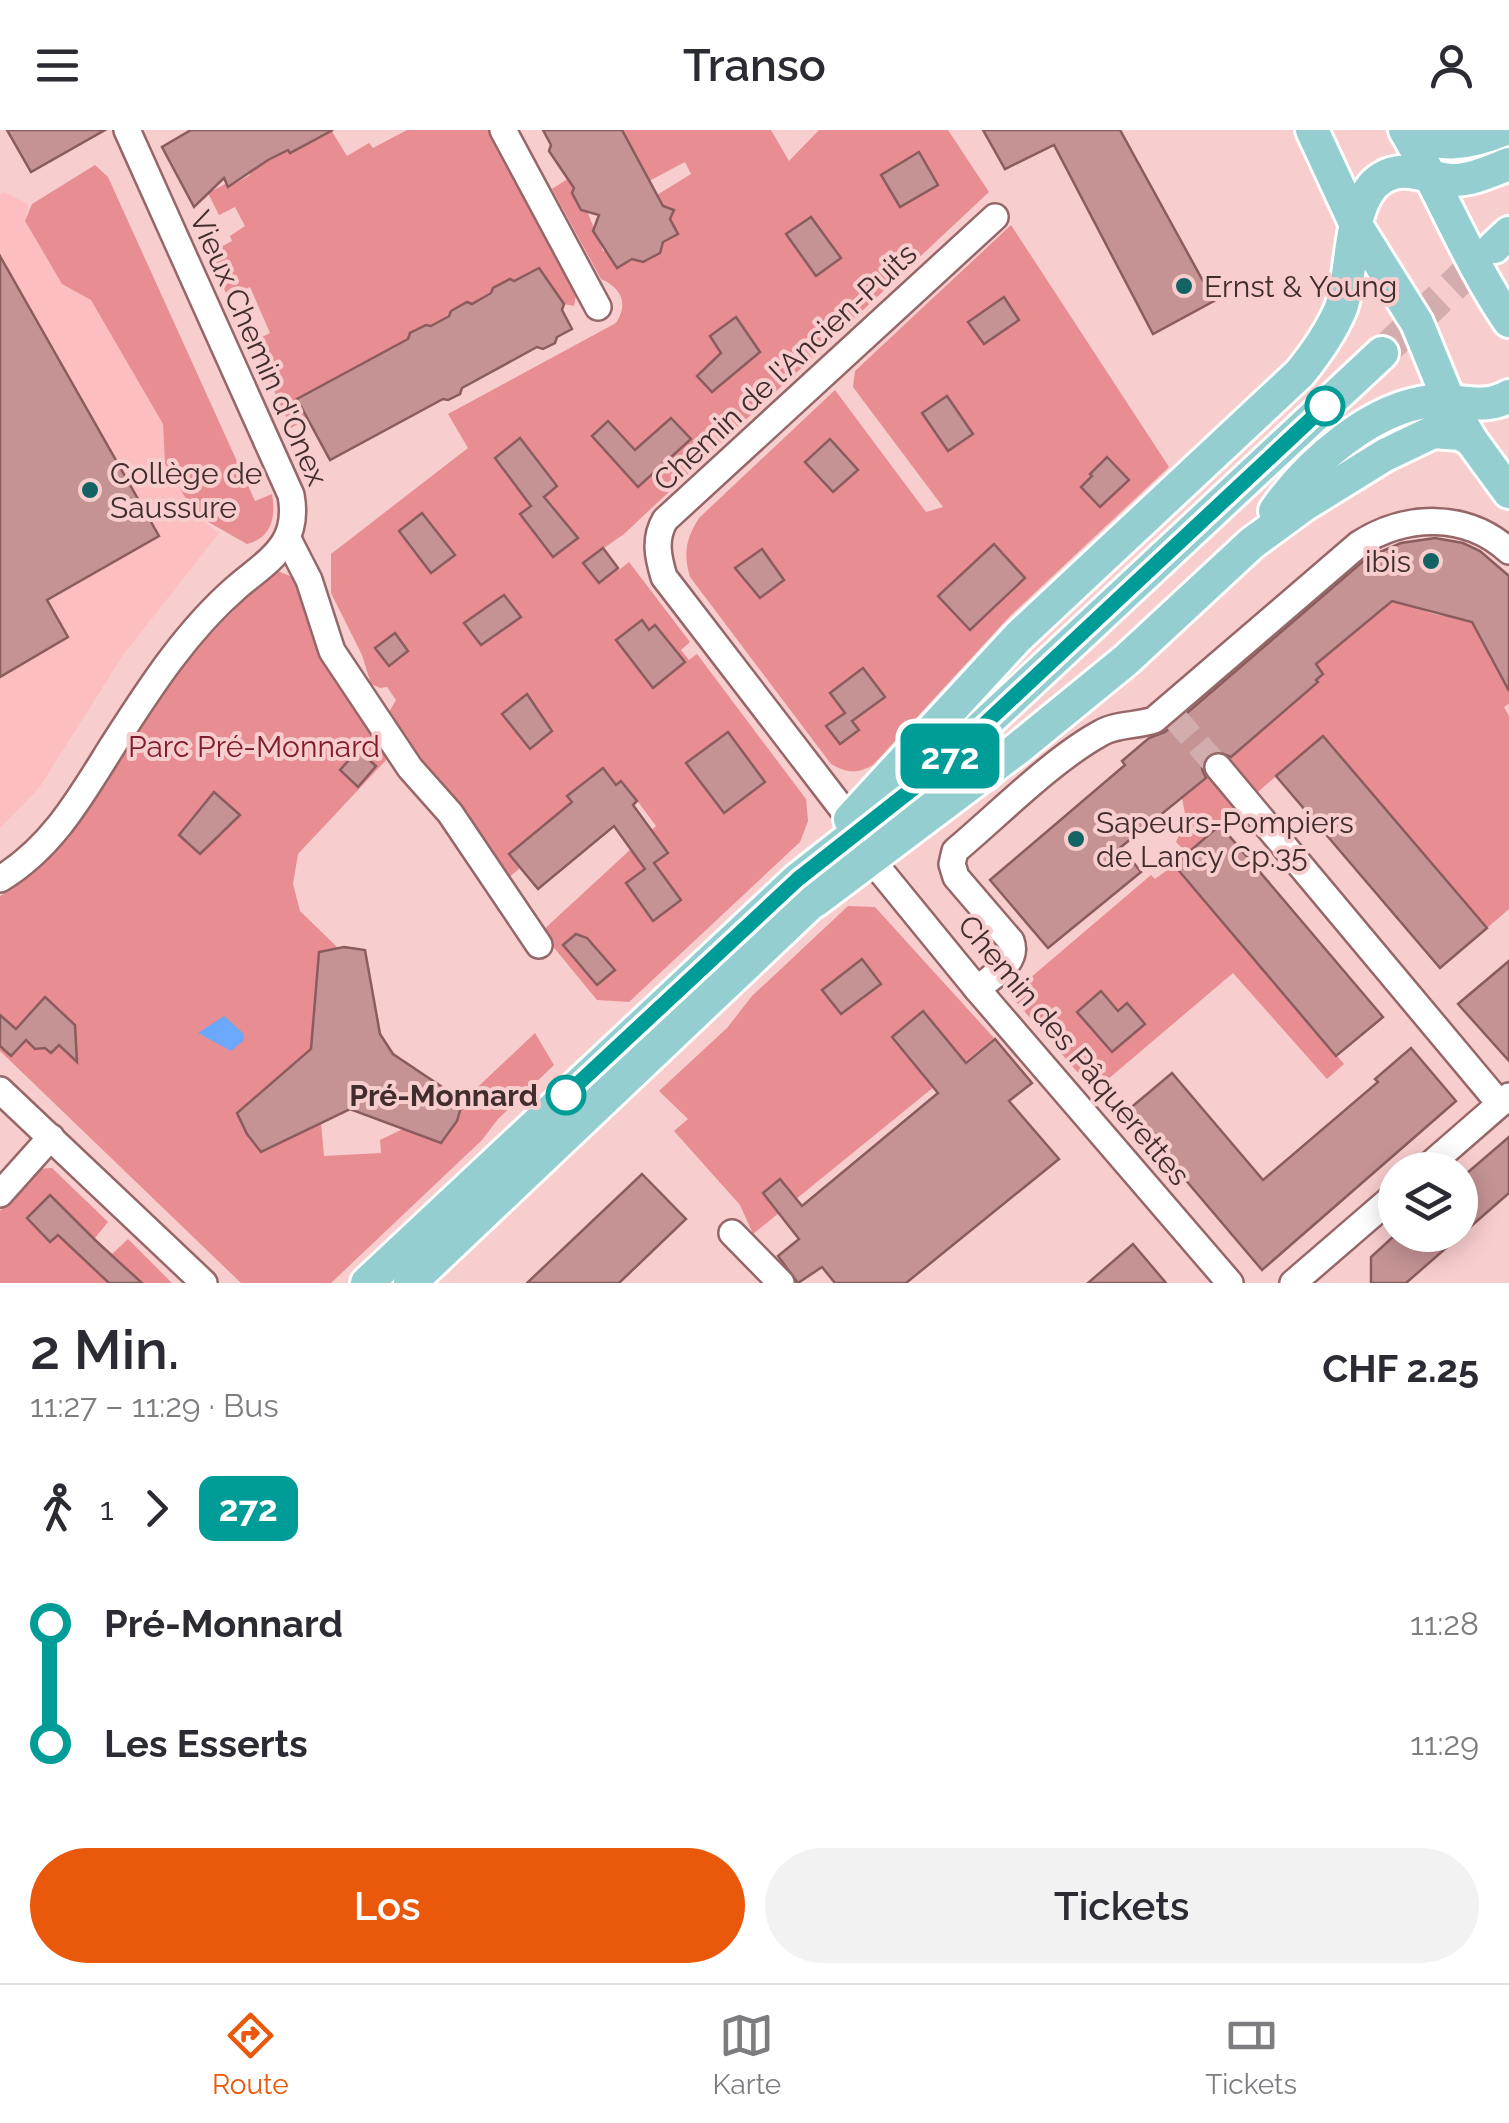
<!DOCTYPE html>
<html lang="de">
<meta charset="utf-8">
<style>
:root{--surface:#fff;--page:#f2f2f3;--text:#2b2b33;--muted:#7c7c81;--line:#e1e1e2;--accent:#ea580c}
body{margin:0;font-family:Raleway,sans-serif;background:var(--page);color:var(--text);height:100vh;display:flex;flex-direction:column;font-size:38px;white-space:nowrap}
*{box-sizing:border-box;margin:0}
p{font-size:32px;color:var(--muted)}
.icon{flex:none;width:55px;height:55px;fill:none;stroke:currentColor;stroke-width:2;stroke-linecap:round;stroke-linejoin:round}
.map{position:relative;height:1153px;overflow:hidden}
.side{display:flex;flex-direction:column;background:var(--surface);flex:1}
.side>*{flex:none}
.badge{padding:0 20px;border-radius:15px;font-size:35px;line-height:65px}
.controls{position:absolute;left:1378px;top:1022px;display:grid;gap:20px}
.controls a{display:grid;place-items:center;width:100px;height:100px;border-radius:50%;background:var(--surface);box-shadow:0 5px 25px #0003;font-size:50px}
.map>.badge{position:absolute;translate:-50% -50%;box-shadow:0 0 0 5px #fff}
.legs{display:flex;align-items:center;gap:15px;height:110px;padding:0 30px;font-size:32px}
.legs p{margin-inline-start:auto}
.summary{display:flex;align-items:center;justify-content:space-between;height:170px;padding:0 30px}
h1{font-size:55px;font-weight:600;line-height:75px}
.primary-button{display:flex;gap:20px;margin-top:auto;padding:20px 30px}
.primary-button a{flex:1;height:115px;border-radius:60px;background:var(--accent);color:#fff;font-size:40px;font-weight:600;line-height:115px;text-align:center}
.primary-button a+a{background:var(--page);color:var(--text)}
ul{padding:0 30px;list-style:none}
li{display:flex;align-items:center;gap:35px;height:120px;font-size:38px}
li i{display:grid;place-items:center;width:15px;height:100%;margin:0 12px;background:currentColor}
li i::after{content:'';width:25px;height:25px;margin:-12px;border:8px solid;border-radius:50%;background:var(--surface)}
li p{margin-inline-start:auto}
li:first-child i{background:linear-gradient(#0000 50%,currentColor 0)}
li:last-child i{background:linear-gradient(currentColor 50%,#0000 0)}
header{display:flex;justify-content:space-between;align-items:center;height:130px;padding:0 30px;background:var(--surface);font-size:45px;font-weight:600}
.dock{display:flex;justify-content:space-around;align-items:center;height:140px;border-top:2px solid var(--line);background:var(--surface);font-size:28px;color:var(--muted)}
.dock a{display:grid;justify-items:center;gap:5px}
.dock .current{color:var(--accent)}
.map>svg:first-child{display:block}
.built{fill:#fcbec0}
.green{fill:#e88d91}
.water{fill:#6ba7fb}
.building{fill:#c59394;stroke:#8b5c5e;stroke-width:2.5}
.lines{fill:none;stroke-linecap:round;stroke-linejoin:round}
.minor-tunnel{stroke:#d3adae;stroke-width:25;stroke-dasharray:25 12;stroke-linecap:butt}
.major-tunnel{stroke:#d3adae;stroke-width:32;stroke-dasharray:32 16;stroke-linecap:butt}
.minor-casing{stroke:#966768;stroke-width:30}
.major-casing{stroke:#fff;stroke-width:38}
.minor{stroke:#fff;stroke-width:25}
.major{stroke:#94ced0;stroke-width:32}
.line-1-casing{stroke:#fff;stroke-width:22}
.line-1{stroke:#009c98;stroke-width:15}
.poi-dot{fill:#136365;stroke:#f8cdce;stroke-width:4}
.stop-1-dot{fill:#fff;stroke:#009c98;stroke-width:5}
.labels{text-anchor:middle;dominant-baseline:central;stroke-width:8;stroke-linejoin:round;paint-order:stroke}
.poi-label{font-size:30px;fill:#412d2d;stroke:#f8cdce;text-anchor:start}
.street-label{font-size:30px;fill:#412d2d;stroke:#f8cdce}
.park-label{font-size:30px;fill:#811c2d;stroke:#f8cdce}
.stop-label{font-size:30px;font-weight:bold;fill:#412d2d;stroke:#f8cdce;text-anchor:end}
</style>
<header><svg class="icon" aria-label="menu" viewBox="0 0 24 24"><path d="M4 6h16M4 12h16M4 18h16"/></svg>Transo<svg class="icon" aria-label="person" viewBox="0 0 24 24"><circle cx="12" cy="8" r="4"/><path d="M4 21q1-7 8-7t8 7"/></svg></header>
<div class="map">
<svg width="1509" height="1153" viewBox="0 0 1509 1153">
<rect width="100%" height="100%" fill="#f8cdce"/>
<path class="built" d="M4,62l24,12 -3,18 37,62 29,15 72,125 2,40 31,51 23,18 -96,122 -84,133 -39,40v-633z"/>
<g class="green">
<path d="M331,0l16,26 22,-13 4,5 34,-18h86l84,160 -3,16 -10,-2 -25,-36 -25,13 -5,-2 -37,25 -5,-2 -36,24 -6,-1 -15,8 -2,6 -110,59 10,20 -17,10 -39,-86 18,-9 -20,-46 -22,10 -20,-43 24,-13 -2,-5 15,-10 -10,-19 -16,8 -11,-22 19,-10 2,4 21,-12 -1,-4 39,-21 2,3z"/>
<path d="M622,0h149l18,31 30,-31h129l41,62 -365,342 -20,14 15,22 10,-8 61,80 -9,8 8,10 8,-6 109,145 2,22 -8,21 -171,160 -32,-2 -56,-68 115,-106 -34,-46 -6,5 -14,-17 -34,28 4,6 -63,52 11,14 -14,12 -117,-168 7,-12 -9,-13 -7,1 -9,-4 -9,-29 -31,-62v-39l137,-106 -20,-34 168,-91c13,-20 5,-35 -15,-44l-49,-90 17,-11 5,10 -2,5 15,18 16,40 6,2 8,14 19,-10 7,5 17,-9 -1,-9 19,-10 -8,-15 2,-5 -9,-8 -6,-11 34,-21 -6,-12 -36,19z"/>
<path d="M95,35l13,12 147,324 17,-7c4,23 0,44 -25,50l-51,-29 -31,-51 -2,-40 -72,-124 -29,-16 -37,-63 7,-17z"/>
<path d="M1011,95l158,242 -159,149 -137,149c-16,9 -26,8 -42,-1l-141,-187c-7,-24 -4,-38 9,-59l136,-128 91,122 17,-5 -90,-120 2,-16z"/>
<path d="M275,440l20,8 37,91 56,89 -90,96 -5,30 7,27 38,37 -19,5 -8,96 -74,64 10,21 14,18 60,-29 3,33 57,-3 -1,-13 23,-11 38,14 19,-27 3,-15 72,-68 19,32 -56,54 -16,21 -151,143h-90l-241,-232v-155c76,-44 107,-128 156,-196 35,-49 76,-89 119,-130z"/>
<path d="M1398,465c16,15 49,27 69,18l42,78v13l-5,3 5,9v193l-22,19 -164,-192 -136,117 -11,-11 10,-23 -4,-21 135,-115 -1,-3 7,-7 -7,-9z"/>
<path d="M1174,735l170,199 -17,15 -94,-106 -139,118 -84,-96 141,-120 4,4z"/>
<path d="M848,776l27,1 119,131 -241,196 -13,-29 -66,-74 14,-12 -29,-28 68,-63 25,-32z"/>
<path d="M52,1038l56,54 -13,16 17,16 16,-15 44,44h-172v-72l38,-42z"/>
</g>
<path class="water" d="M224,886l20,18v6l-13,11 -33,-18z"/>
<g class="building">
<path d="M7,0h98l-74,42z"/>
<path d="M191,0h142l-43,23 -2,-3 -20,10 -40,27 -4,-9 -30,29 -32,-60z"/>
<path d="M543,0h79l41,76 11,4 -4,9 8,15 -15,8 -3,11 -17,9 -11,-3 -15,9 -24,-37 6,-16 -18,-5 -9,-17 2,-5 -25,-37 2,-6z"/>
<path d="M983,0h137l94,171 -61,33 -99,-189 -49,24z"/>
<path d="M919,22l19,33 -38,22 -19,-32z"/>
<path d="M811,87l30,41 -25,18 -30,-42z"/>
<path d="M0,126l159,280 -112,64 21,37 -68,40z"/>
<path d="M539,138l25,36 -2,6 10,19 -15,8 -2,6 -12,6 -6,-2 -75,41 -2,6 -12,6 -5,-1 -113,61 -33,-61 111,-60 2,-6 16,-8 5,1 18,-10 2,-5 16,-9 5,2 19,-11 2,-5 17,-9 4,2z"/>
<path d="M1004,167l15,23 -35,24 -16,-22z"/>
<path d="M736,187l24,35 -48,40 -15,-16 24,-23 -11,-17z"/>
<path d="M947,266l26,38 -25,17 -26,-38z"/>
<path d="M671,288l20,21 -53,48 -46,-51 16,-15 27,29z"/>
<path d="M520,308l37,48 -13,11 34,41 -25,19 -33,-43 11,-8 -36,-48z"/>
<path d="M830,309l28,31 -25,22 -28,-30z"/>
<path d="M1107,327l22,23 -29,27 -19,-20 11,-11 -2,-2z"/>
<path d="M422,383l33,42 -24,18 -32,-42z"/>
<path d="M1435,408l28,5 17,8 29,25v115l-37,-69 -80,-21 -76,63 7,10 -7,6 2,2 -87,75 -15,-6 -9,4 -5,14 4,9 -85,69 20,25 -93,76 -58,-68 135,-115 -3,-4 27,-23 16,-6 203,-175 33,-14z"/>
<path d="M994,414l31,34 -55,52 -32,-34z"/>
<path d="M603,418l15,20 -19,15 -16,-20z"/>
<path d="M762,419l22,31 -24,18 -25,-30z"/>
<path d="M504,465l17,22 -40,28 -17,-22z"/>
<path d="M642,490l7,10 6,-5 30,37 -32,26 -37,-48z"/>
<path d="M395,503l13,18 -19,15 -14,-18z"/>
<path d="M863,538l22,29 -33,24 7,9 -19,14 -14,-18 19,-13 -15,-20z"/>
<path d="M527,564l25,37 -22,18 -28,-35z"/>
<path d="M728,602l37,50 -41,31 -38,-50z"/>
<path d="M1323,606l164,192 -47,40 -164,-192z"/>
<path d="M358,620l18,16 -18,21 -18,-17z"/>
<path d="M603,638l13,17 5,-4 16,20 -4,4 35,48 -14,10 27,37 -28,21 -27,-38 19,-14 -31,-43 -76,63 -29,-35 63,-52 -5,-6z"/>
<path d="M214,662l26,23 -40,39 -21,-19z"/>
<path d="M1220,695l163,192 -47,39 -162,-191z"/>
<path d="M576,804l11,4 28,32 -18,15 -34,-40z"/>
<path d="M344,817l21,3 15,84 13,20 70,47 -6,20 -16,22 -91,-34 -89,43 -14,-18 -10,-21 74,-64 8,-97z"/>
<path d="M862,829l19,25 -40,30 -19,-24z"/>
<path d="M1509,831v100l-51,-57z"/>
<path d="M1101,861l17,20 9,-8 18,21 -33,28 -35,-40z"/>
<path d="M45,867l30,28 2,37 -18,-17 -8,8 -6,-5 -10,1 -9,-9 -15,16 -11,-10v-31l16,14z"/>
<path d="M923,881l43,52 29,-24 37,44 -23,18 50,58 -153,124h-71l-13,-16 -24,16 -20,-27 21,-17 -36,-46 17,-14 22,27 136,-113 -46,-56z"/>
<path d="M1411,918l45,53 -194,169 -135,-159 45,-38 91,107 115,-98 -3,-3z"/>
<path d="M1509,1007v56l-103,90h-35v-26l24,-22h65v-56z"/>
<path d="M642,1044l44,45 -67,64h-92z"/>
<path d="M50,1065l46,46 46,42h-33l-51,-48 -8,7 -23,-24z"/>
<path d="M1133,1114l33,39h-78z"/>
</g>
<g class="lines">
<path class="minor-tunnel" d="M1174,587l44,50"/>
<path class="major-tunnel" d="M1382,223l112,-106"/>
<defs>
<g id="minor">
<path d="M503,0l95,177"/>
<path d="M288,409l21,41 23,71 78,117 40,45 89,132"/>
<path d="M1218,637l282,337"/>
<path d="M850,689l-186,-242c-6,-20 -10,-38 1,-57l330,-303"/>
<path d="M870,728l107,131 253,294"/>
<path d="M0,749c53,-32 81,-83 113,-134 36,-56 73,-114 124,-158 33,-28 63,-43 54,-92l-164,-365"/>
<path d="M977,859c15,-13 42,-26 34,-48l-55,-64 -4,-13 3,-13c43,-36 98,-92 146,-118 15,-9 36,-7 53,-13l205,-176c47,-30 107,-32 150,7"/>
<path d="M0,960l204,193"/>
<path d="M1424,1040l85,-74"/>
<path d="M0,1064l51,-57"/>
<path d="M732,1103l49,50"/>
<path d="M1293,1153l102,-88"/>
</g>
<g id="major">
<path d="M1312,0l44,95 61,98 32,78 22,39 38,52"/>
<path d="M1405,0c37,63 63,131 104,191"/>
<path d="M1407,0c32,19 62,14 96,0"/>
<path d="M1494,117l15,-14"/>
<path d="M1275,381c33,-48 97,-104 157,-110 27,-2 52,10 77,-5"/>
<path d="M850,689l168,-182 282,-264c17,-21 31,-41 41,-65 13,-36 6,-109 41,-130 23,-14 44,0 68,2 20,1 41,-9 59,-16"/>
<path d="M815,771l202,-152 109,-89 126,-117 52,-38 81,-50 48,-23 27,2 11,6"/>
<path d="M367,1153l431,-404 131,-103 453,-423"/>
<path d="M410,1153l419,-397"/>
</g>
</defs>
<use href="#minor" class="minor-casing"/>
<use href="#major" class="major-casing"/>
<use href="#minor" class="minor"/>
<use href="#major" class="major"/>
</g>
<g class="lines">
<defs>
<path id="line-1" d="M566,965l232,-216 131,-103 396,-370"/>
</defs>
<use href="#line-1" class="line-1-casing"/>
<use href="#line-1" class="line-1"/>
</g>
<g class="poi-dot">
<circle cx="1184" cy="156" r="10"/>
<circle cx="90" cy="360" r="10"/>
<circle cx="1431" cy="431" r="10"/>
<circle cx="1076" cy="709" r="10"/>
</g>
<g class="stop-1-dot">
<circle cx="1325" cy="276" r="18"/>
<circle cx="566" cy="965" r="18"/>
</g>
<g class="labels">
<g class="poi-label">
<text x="1204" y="156">Ernst &amp; Young</text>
<text x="110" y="343">Collège de<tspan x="110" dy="34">Saussure</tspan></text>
<text x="1411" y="431" text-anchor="end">ibis</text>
<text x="1096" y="692">Sapeurs-Pompiers<tspan x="1096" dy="34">de Lancy Cp.35</tspan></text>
</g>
<g class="street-label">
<text transform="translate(259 218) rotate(66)">Vieux Chemin d'Onex</text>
<text transform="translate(785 237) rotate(-43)">Chemin de l'Ancien-Puits</text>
<text transform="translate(1074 920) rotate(50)">Chemin des Pâquerettes</text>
</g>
<g class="park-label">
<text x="254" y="616">Parc Pré-Monnard</text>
</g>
<g class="stop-label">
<text x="538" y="965">Pré-Monnard</text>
</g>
</g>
</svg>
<div class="controls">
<a><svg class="icon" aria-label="layers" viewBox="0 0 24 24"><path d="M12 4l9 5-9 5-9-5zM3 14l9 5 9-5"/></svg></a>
</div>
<b class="badge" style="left:950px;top:626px;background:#009c98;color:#fff">272</b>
</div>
<section class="side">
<div class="summary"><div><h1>2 Min.</h1><p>11:27 – 11:29 · Bus</p></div><b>CHF 2.25</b></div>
<div class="legs"><svg class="icon" aria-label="walk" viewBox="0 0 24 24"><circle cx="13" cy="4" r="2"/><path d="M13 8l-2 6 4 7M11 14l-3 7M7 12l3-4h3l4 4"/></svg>1<svg class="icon" aria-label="forward" viewBox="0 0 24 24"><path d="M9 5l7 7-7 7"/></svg><b class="badge" style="background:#009c98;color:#fff">272</b></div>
<ul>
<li><i style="color:#009c98"></i><b>Pré-Monnard</b><p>11:28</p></li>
<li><i style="color:#009c98"></i><b>Les Esserts</b><p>11:29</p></li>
</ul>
<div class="primary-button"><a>Los</a><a>Tickets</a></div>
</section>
<nav class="dock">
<a class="current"><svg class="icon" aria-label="directions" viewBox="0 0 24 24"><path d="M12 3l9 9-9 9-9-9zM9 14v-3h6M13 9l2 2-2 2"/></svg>Route</a>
<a><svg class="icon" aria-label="map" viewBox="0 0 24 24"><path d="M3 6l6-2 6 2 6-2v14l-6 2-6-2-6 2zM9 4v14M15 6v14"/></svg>Karte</a>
<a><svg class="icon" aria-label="tickets" viewBox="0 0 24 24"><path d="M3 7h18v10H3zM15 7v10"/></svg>Tickets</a>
</nav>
